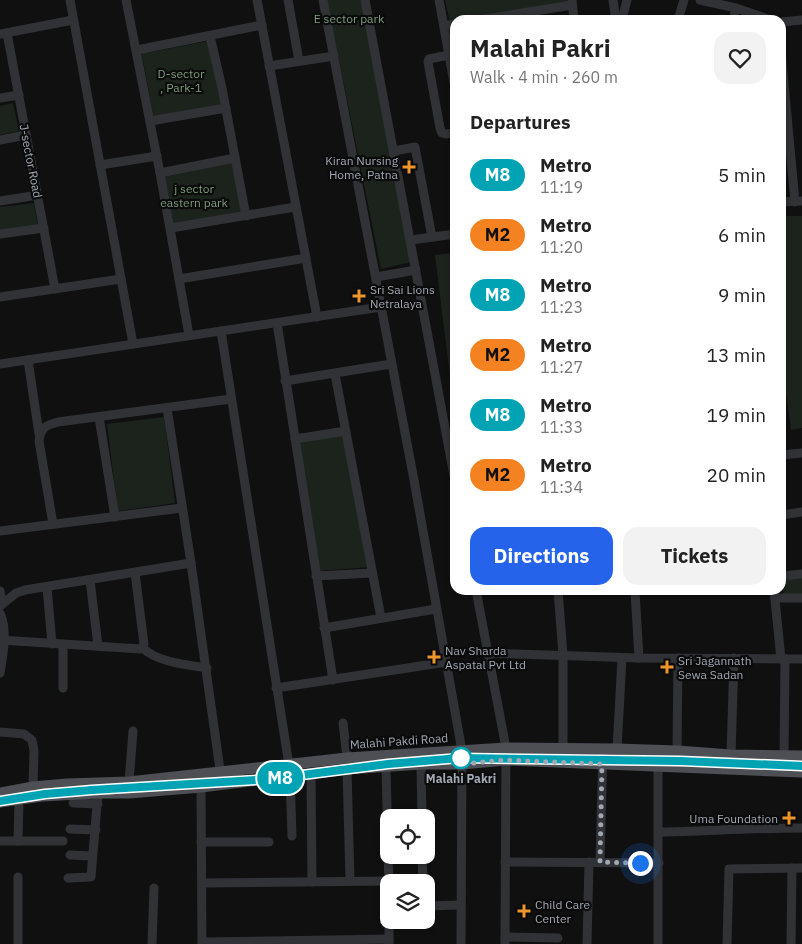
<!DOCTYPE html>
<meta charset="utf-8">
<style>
:root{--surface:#fff;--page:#f2f2f2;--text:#222;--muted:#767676;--accent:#2563eb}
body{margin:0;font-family:"IBM Plex Sans",sans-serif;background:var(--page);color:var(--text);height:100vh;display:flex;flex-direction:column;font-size:19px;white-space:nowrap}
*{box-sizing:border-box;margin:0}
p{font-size:16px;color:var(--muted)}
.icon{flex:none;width:28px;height:28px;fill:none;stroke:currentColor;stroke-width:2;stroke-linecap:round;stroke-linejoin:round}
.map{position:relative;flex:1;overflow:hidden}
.side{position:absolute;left:450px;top:15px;width:336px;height:580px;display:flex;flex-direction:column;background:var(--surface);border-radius:15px;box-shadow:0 1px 4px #0004}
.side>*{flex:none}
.badge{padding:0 10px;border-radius:16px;font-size:18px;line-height:32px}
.controls{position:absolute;left:380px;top:809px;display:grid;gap:10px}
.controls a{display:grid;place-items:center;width:55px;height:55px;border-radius:10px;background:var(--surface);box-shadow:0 1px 4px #0004;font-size:25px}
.you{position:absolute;width:25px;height:25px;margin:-12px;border:4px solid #fff;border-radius:50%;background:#1a73e8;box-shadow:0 0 0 8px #1a73e833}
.map>.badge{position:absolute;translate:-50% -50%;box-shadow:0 0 0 2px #fff}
h2{padding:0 20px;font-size:19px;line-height:45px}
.round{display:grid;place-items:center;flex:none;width:52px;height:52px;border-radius:15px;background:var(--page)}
.overview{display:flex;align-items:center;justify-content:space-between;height:85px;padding:0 20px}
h1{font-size:24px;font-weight:800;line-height:38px}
.cta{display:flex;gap:10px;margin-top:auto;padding:10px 20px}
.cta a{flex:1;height:58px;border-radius:15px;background:var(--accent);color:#fff;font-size:20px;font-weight:800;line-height:58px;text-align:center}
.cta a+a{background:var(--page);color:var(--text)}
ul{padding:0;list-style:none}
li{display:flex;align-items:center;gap:15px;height:60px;padding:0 20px}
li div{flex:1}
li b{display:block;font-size:19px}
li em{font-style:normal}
li .badge{min-width:55px;font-weight:700;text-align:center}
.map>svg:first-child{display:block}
.green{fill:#1c231c}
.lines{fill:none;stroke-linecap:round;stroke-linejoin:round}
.minor{stroke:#313236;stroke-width:9}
.major{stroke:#4d4f55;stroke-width:11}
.rail-casing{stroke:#484a4f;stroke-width:4}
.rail{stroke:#0b0b0c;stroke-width:2;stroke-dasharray:5.5;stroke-linecap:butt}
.line-casing{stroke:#fff;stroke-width:11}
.line{stroke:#00a3b4;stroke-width:8}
.walk{stroke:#a1a8b2;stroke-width:5;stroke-dasharray:0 9}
.poi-dot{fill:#ef962a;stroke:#0b0b0c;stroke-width:2}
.stop-dot{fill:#fff;stroke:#00a3b4;stroke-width:2.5}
.labels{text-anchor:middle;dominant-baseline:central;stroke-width:4.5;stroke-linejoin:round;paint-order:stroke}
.park-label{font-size:12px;fill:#7a9d78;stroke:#0b0b0c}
.poi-label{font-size:12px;fill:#a1a8b2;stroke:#0b0b0c;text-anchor:start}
.street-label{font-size:12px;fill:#a1a8b2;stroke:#0b0b0c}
.stop-label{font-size:12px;font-weight:bold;fill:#a1a8b2;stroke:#0b0b0c}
</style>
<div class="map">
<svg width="802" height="944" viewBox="0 0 802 944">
<rect width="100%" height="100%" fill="#101011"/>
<g class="green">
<path d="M327,0h37l47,262 -30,7z"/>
<path d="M445,0h122l1,2 -118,20z"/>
<path d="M209,41l12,65 -67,12 -13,-67 5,2z"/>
<path d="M13,103l6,28 -19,4v-29z"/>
<path d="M236,162l8,50 -70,12 -10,-47z"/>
<path d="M34,203l4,23 -38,5v-24z"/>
<path d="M781,216h21v212l-11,2 -10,-74z"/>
<path d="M455,253v163l-20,-161z"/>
<path d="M164,417l11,86 -57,8 -11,-87z"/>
<path d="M344,433l26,134 -53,4 -20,-130z"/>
<path d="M802,576v18h-19l-2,-15z"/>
</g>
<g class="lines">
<g class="minor">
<path d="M70,0l63,344"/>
<path d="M126,0l34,173 29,162"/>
<path d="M257,0l60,317"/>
<path d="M288,0l11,61"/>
<path d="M323,0l91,480 48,271 -1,193"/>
<path d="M365,0l90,481"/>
<path d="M439,0l16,88"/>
<path d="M572,0l2,20"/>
<path d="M613,0l3,20"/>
<path d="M700,0l36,8 35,12"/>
<path d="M479,20l93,-15"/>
<path d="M622,20l5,-20"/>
<path d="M678,20l6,-20"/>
<path d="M733,20l3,-12"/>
<path d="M781,22l21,-2"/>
<path d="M444,26l11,-2"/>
<path d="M7,33l48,256"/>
<path d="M0,34l73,-14"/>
<path d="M210,36l12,52 24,128"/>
<path d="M137,50l125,-25"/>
<path d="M781,51l14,151"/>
<path d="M449,55l-20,4 -1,3 12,66 2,5 4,1 9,-1"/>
<path d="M269,66l65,-10"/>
<path d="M0,98l19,-3"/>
<path d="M150,121l76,-13"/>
<path d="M0,140l26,-5"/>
<path d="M394,151l21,-4 17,90"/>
<path d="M100,165l57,-9"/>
<path d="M160,173l75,-15"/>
<path d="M0,201l38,-6"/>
<path d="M781,202l21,-1"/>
<path d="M171,228l124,-21"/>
<path d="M0,234l44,-6"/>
<path d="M411,240l44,-6"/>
<path d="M376,277l40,-7"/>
<path d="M179,279l127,-21"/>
<path d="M0,297l121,-18"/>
<path d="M277,323l56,357"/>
<path d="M221,331l68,434"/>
<path d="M28,360l11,74"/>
<path d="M0,364l381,-57"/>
<path d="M335,374l46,244"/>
<path d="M285,381l106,-17"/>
<path d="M167,408l24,155 31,221"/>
<path d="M99,417l16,100"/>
<path d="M295,439l51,-8"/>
<path d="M781,455l21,-2"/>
<path d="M781,515l21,-3"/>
<path d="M53,524l-14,-83c1,-13 7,-16 19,-19l173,-23"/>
<path d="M0,531l182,-23"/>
<path d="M316,576l56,-3"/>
<path d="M781,576l21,-2"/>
<path d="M90,580l8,66"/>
<path d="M47,587l5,57"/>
<path d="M476,590l30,158 -1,196"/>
<path d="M558,590l5,65v94"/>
<path d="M774,590l7,69"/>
<path d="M0,591l2,13"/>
<path d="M635,591l4,67"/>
<path d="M775,598h27"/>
<path d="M0,606l16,-13 9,-3 166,-27"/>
<path d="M0,613c8,18 3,41 0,60"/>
<path d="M324,628l112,-19"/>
<path d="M0,640l141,9 3,-5 -9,-71"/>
<path d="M143,648c13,14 45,17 64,20"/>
<path d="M488,653l151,5 163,1"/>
<path d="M63,688v-44"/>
<path d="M276,688l171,-26"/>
<path d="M343,723l4,35"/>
<path d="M0,732l24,2 8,6 2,11 -1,36"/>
<path d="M617,749l5,-91"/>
<path d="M677,751l1,-93"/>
<path d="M731,755l3,-97"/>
<path d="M784,755l1,-96"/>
<path d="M421,764l1,54"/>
<path d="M386,767l3,123"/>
<path d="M347,769l3,112"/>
<path d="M311,773l1,109"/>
<path d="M290,775l2,61"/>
<path d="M129,782l4,-51"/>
<path d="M201,787l1,157"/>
<path d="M73,803l25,1"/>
<path d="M70,829l26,1"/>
<path d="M659,832c48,-1 95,-4 143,-4"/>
<path d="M0,841h63"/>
<path d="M18,841l1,-42"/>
<path d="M201,842h68"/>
<path d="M70,855l22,1"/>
<path d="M422,855l1,27"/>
<path d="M505,862l154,1"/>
<path d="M600,862l3,-113"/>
<path d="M68,878l23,-1 7,-84"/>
<path d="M202,883l186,-2"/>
<path d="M426,906l34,-1"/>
<path d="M389,920v24"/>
<path d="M505,937l53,1"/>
<path d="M202,942l187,-3"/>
<path d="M18,944v-67"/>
<path d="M152,944l2,-56"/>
<path d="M587,944l2,-82"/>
<path d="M658,944v-178"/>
<path d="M727,944l2,-75 73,-1"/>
<path d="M791,944l1,-76"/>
</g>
<g class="major">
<path d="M0,793l33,-6 34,-3 62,-2 218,-24 159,-10 111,1 60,2 54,4 71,1"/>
<path d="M0,802l42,-6 56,-3h31l72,-6 146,-18 74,-5h41l44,-4 296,12"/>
</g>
<defs>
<path id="rail" d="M0,801l45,-7 63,-5 163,-10 117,-15 72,-6 220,3 122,5"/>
</defs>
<use href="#rail" class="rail-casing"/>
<use href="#rail" class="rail"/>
</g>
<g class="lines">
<defs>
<path id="line" d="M0,801l45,-7 47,-4 179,-11 117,-15 72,-6 220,3 122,5"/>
</defs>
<use href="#line" class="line-casing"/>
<use href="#line" class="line"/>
<path class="walk" d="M461,758l1,6 44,-4 96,4 -2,98 40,1"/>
</g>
<g class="poi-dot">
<path d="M406.5 159.5h5v5h5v5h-5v5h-5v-5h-5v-5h5z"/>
<path d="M356.5 288.5h5v5h5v5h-5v5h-5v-5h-5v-5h5z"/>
<path d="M431.5 649.5h5v5h5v5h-5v5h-5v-5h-5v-5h5z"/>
<path d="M664.5 659.5h5v5h5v5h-5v5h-5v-5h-5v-5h5z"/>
<path d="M786.5 810.5h5v5h5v5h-5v5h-5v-5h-5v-5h5z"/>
<path d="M521.5 903.5h5v5h5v5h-5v5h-5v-5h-5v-5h5z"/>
</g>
<circle class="stop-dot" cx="461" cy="758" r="10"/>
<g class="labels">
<g class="park-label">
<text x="349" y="18">E sector park</text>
<text x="181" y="73">D-sector<tspan x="181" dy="14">, Park-1</tspan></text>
<text x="194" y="188">j sector<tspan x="194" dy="14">eastern park</tspan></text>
</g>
<g class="poi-label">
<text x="398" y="160" text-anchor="end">Kiran Nursing<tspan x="398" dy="14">Home, Patna</tspan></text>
<text x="370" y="289">Sri Sai Lions<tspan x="370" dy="14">Netralaya</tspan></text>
<text x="445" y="650">Nav Sharda<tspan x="445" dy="14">Aspatal Pvt Ltd</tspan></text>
<text x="678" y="660">Sri Jagannath<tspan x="678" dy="14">Sewa Sadan</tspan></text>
<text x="778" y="818" text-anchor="end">Uma Foundation</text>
<text x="535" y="904">Child Care<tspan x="535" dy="14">Center</tspan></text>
</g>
<g class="street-label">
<text transform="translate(31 161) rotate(79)">J-sector Road</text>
<text transform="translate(399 741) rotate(-4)">Malahi Pakdi Road</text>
</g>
<g class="stop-label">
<text x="461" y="778">Malahi Pakri</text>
</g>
</g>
</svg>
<div class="controls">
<a><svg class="icon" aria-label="locate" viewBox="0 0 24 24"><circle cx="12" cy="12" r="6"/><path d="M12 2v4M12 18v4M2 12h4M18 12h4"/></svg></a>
<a><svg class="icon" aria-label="layers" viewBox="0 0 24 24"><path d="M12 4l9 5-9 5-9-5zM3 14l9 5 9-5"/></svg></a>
</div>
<div class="you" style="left:640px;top:863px"></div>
<b class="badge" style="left:280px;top:778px;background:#00a3b4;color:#fff">M8</b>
<section class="side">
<div class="overview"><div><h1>Malahi Pakri</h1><p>Walk · 4 min · 260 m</p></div><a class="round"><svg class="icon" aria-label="heart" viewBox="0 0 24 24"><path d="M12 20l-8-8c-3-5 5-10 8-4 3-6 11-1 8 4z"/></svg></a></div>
<h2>Departures</h2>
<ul>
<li><span class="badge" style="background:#00a3b4;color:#fff">M8</span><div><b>Metro</b><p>11:19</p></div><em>5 min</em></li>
<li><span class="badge" style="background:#f58220;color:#111">M2</span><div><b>Metro</b><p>11:20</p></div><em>6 min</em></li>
<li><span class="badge" style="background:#00a3b4;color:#fff">M8</span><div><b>Metro</b><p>11:23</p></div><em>9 min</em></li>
<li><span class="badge" style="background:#f58220;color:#111">M2</span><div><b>Metro</b><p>11:27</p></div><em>13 min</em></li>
<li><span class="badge" style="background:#00a3b4;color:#fff">M8</span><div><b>Metro</b><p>11:33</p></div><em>19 min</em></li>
<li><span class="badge" style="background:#f58220;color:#111">M2</span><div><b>Metro</b><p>11:34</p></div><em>20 min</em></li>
</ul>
<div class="cta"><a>Directions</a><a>Tickets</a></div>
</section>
</div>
